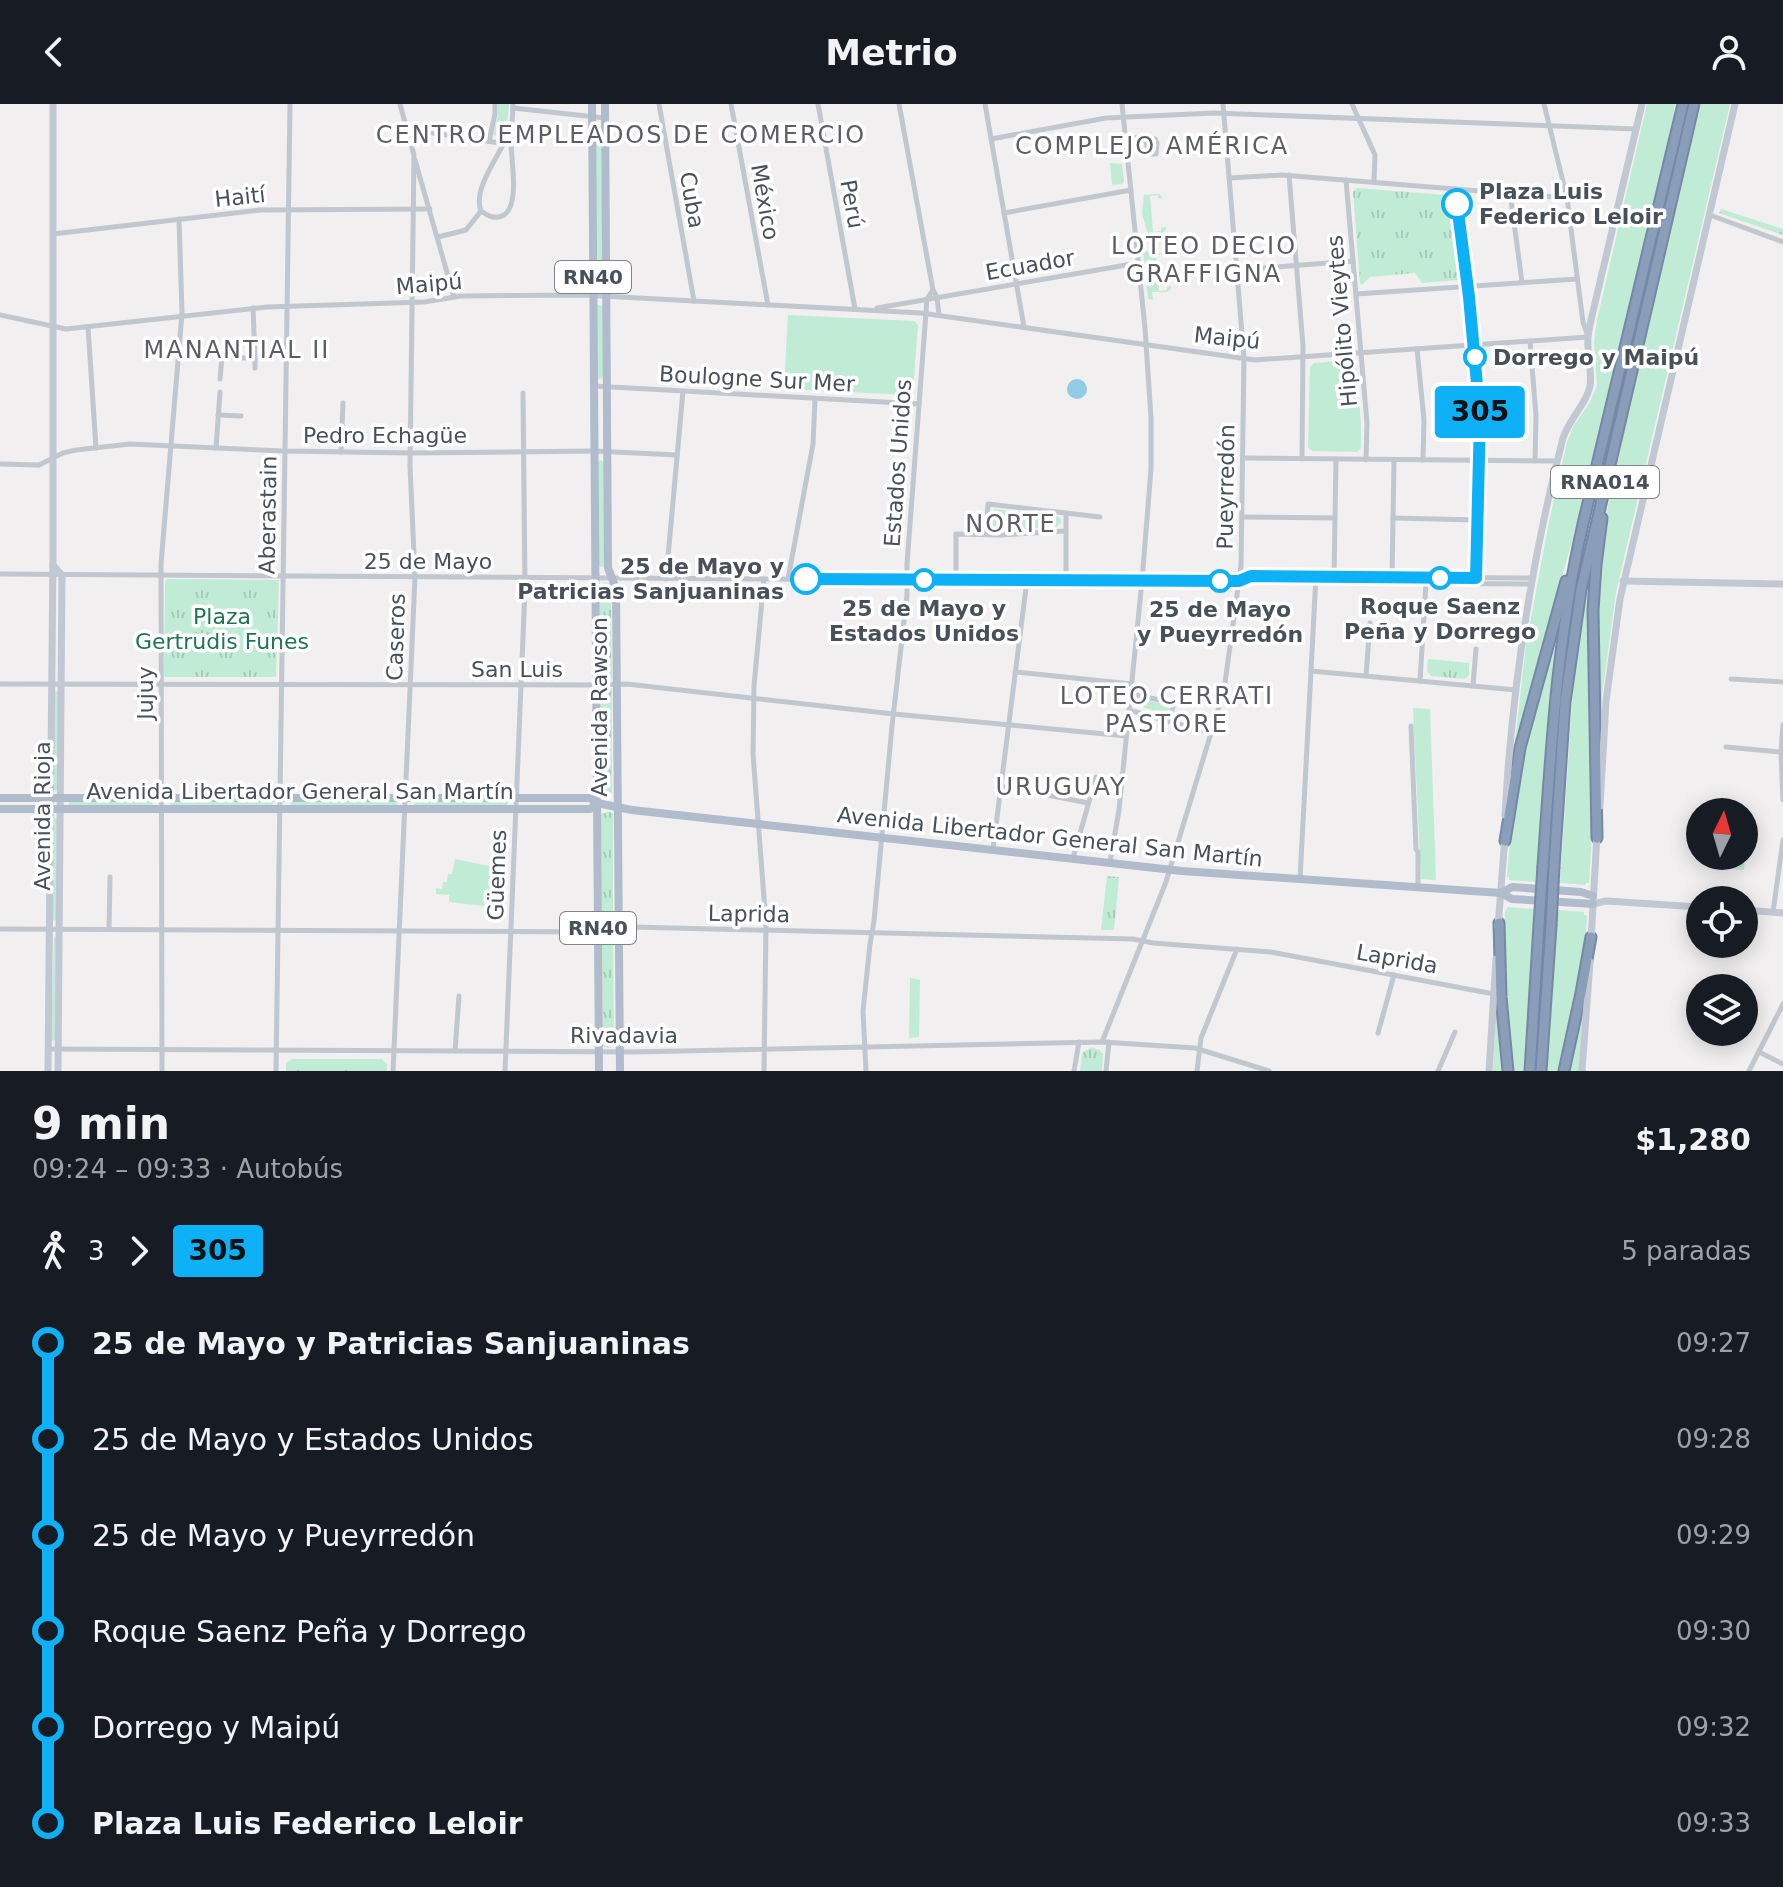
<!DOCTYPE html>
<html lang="es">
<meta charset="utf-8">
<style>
:root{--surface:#171b24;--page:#20242c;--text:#f1f3f6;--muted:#9ea1a6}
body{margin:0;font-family:"DejaVu Sans",sans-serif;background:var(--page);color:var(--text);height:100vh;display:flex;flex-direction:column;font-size:30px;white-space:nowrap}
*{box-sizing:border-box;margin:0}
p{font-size:26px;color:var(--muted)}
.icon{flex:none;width:44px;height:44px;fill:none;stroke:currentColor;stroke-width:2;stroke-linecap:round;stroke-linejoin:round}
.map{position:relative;height:967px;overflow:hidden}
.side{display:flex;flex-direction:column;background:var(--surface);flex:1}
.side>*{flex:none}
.badge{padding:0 16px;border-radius:6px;font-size:28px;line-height:52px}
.needle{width:52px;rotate:5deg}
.controls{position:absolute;left:1686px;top:694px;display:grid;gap:16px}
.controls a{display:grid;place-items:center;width:72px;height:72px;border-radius:50%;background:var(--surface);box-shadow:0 4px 20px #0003;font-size:40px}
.map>.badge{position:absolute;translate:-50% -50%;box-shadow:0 0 0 4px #fff}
.legs{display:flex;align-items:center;gap:12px;height:88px;padding:0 32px;font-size:26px}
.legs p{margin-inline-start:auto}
.summary{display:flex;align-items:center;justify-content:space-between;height:136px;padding:0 32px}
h1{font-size:44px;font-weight:600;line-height:60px}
ul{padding:0 32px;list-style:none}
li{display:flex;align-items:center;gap:28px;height:96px;font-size:30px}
li i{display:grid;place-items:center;width:12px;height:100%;margin:0 10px;background:currentColor}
li i::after{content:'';width:20px;height:20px;margin:-10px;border:6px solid;border-radius:50%;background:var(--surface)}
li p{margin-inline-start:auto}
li:first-child i{background:linear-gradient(#0000 50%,currentColor 0)}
li:last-child i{background:linear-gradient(currentColor 50%,#0000 0)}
header{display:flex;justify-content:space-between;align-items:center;height:104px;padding:0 32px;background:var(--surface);font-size:36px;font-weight:600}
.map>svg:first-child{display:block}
.green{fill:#c0ebd5}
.park{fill:url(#park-tufts)}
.water{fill:#91cce5}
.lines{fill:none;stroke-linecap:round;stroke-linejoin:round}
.highway-casing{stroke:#7588a5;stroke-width:13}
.street{stroke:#c0c7cf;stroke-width:5}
.secondary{stroke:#c1c8d4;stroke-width:7}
.primary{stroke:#b0bbcb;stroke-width:8}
.highway{stroke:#8a9db9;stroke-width:9}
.highway-bridge-casing{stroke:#7588a5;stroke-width:13;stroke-linecap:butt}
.highway-bridge{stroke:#8a9db9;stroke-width:9}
.line-1-casing{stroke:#fff;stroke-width:18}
.line-1{stroke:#0eb1f5;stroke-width:12}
.stop-1-dot{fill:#fff;stroke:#0eb1f5;stroke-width:4}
.labels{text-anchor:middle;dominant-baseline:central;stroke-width:7;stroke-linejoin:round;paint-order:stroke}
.shield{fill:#fff;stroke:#7f848c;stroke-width:2}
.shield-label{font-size:20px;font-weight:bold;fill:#48505a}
.stop-label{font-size:22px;font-weight:bold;fill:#48505a;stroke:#fff}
.street-label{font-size:22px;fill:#48505a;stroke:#fff}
.park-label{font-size:22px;fill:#1e7652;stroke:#fff}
.neighbourhood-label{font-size:24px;letter-spacing:2px;fill:#5c5e63;stroke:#fff}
</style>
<header><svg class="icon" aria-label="back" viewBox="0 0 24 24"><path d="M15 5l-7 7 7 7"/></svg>Metrio<svg class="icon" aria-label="person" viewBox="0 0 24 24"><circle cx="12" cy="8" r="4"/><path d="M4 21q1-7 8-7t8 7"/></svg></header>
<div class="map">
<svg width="1783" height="967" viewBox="0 0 1783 967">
<defs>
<pattern id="park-tufts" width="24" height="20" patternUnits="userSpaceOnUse" patternTransform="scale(2)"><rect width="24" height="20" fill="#c0ebd5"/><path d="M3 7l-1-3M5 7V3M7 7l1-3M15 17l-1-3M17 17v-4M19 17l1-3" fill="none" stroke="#a6cbb9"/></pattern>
</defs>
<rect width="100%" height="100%" fill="#f1efef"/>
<g class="green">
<path d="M1647,0h28l-6,36 -83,350 -62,224 -14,72 16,-141 23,-123 18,-80 6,-15 17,-25 7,-16 -3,-44 3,-22z"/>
<path d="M1701,0h29l-114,488 -14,104 -3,71 -2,-168 3,-45 6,-39 38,-174z"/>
<path d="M599,20l2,2 2,163 -3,2 -2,-2 -3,-164z"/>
<path d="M1159,90l4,4h-5v-3l-8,1 3,36 8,-1v-3l5,-1v3l-4,3 -14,1 -6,-20 2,-19z"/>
<path d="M1143,146l4,1 2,3 15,-1 4,2v2h-4l-1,-3 -7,1 3,36 8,-1v-3l4,-1v3l-4,3h-15l1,8 -5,-1z"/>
<path d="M599,201l4,1v72l-3,1 -3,-1 -1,-72z"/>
<path d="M788,211l126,6 4,4 -5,67 -4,3 -125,-6z"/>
<path d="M1352,256l4,4 5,60v24l-4,4 -45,-1 -4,-3 2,-81 4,-4z"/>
<path d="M600,356l4,2 1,104 -3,1 -4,-1v-104z"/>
<path d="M1594,447v250l-5,82h-3l-1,2 -25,-2 14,-208z"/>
<path d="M1556,520l-20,258 -27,-2v-3h-2l6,-79 7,-40z"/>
<path d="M56,587l2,1 -1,98 -2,1 -2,-1 1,-98z"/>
<path d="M1413,604l17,1 6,171 -15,-1z"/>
<path d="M414,697h93l1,2 -1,3h-93z"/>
<path d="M69,698h83l1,2 -1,2h-83z"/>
<path d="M170,698h102l1,2 -1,2h-102z"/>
<path d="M290,698h107l1,1 -1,3h-107z"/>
<path d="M1744,709l4,1 -4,56 -29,-2 1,-12h28z"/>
<path d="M53,713l4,2 -1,101 -2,1 -2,-1z"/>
<path d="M455,755l38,8v12l12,1v12h-16l-5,14 -35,-4v-7l-13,-1v-6l6,1 1,-7h4l1,-8h4z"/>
<path d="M1507,803l27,2 -9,162h-15l-7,-82 2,-79h2z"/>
<path d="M1558,806l26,2v3h3l-2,36 -23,120h-15z"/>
<path d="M54,832l2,2 -1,102 -2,1 -2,-2z"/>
<path d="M1497,873l7,94h-11z"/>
<path d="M910,874l10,2 -1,57 -10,1z"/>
<path d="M1585,874l-6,93h-11z"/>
</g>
<g class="park">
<path d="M498,0h11l-3,32 -2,2 -11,-3 5,-20z"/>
<path d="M1110,59l12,1 2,17 -2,3 -10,1z"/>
<path d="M1357,84l89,7 4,4 11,77 -3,4 -36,3 -7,-10 -45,4 -8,8 -2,-2 -7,-91z"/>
<path d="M1721,105l62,20v6l-64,-22z"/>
<path d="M995,405l62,7 3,2 1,5 -5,4 -63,4 -2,-3 1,-17z"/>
<path d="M167,475l112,1 -3,97h-110l-2,-1 1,-95z"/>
<path d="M604,478l7,2 1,95 -5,2 -7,-2v-94z"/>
<path d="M1428,555l41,4v12l-4,4 -34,-3 -4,-5z"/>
<path d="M605,583l7,2v103l-5,3 -6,-3 -1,-103z"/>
<path d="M1140,595l27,6 2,3 -1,4 -3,2 -26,-8 -2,-5z"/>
<path d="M608,708l5,1v110l-4,2 -7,-2 -1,-109z"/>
<path d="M1107,772l12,1 -5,53h-13z"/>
<path d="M607,830l6,2 1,110 -5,2 -6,-2 -1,-109z"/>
<path d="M1092,943l7,3 4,4 -1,17h-22l2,-18z"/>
<path d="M292,955h90l5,5v7h-101v-8z"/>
</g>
<circle class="water" cx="1077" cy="285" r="10"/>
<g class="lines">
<defs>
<g id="highway">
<path d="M1597,734l-4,-228 3,-45 6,-47"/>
<path d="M1505,737l15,-93 46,-167"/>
<path d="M1543,762c8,-115 14,-229 40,-342l100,-420"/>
<path d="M1554,763l11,-165 16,-112 113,-486"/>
<path d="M1499,819l2,74 7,74"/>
<path d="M1530,967l9,-146"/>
<path d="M1541,967l10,-145"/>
<path d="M1564,967l17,-78 10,-56"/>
</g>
</defs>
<use href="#highway" class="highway-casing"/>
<g class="street">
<path d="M659,0l35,197"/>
<path d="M731,0l37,201"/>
<path d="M818,0l37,205"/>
<path d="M899,0l34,186 4,7 2,18"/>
<path d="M985,0l39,223"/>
<path d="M1352,0l23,51 -1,27"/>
<path d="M513,4l92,10"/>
<path d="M406,25l100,15"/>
<path d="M1149,34l6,1 2,4 -1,11h-6l-2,-3 -2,-9z"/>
<path d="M991,35l115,-21 108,-5 422,16"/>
<path d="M1125,35l16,-2 7,3"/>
<path d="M489,37l6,-27v-10"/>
<path d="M504,39c-9,18 -31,48 -23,68 7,5 14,9 23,4 16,-10 7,-56 7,-73 0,-13 2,-25 2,-38"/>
<path d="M415,56l39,137"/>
<path d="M1289,71l14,171 -1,113"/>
<path d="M1229,74l53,-3 285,23"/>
<path d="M1346,76l21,243 -1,37"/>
<path d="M1455,85l14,108 11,120 -5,167"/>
<path d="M1510,89l12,89"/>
<path d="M1004,109l127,-23"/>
<path d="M1710,111l73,27"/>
<path d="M53,130l208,-24 169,-1"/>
<path d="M438,133l28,-7 15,-19"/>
<path d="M1236,166l117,-9"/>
<path d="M1356,190l221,-15"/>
<path d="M877,204l261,-45"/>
<path d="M0,211l66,14 201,-22 157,-5 37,-6 122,-1 338,18 334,47 333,-23 -5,-15 -16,-124 -23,-94"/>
<path d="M88,223l8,121"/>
<path d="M1530,237l6,75 -1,45"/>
<path d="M1417,245l7,71 -1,40"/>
<path d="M255,255v9"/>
<path d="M220,275l2,-23 33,3 -2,-51"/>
<path d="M594,282l325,18"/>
<path d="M218,311l23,1"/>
<path d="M216,344l4,-56"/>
<path d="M341,348l2,-49"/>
<path d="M1243,354l314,3"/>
<path d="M0,360l39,1 24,-12 13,-3 54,-6 154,7 127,2 183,-2 83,4"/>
<path d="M1066,409v67"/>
<path d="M1242,413l93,1"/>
<path d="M1393,414l84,2"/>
<path d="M986,430l2,-30 112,13"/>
<path d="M0,470l1530,10"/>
<path d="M1334,474l2,-119"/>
<path d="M666,475l17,-188"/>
<path d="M764,475l-10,107 -1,68 13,170 -2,147"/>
<path d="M788,475l25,-135 2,-45"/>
<path d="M1392,475l2,-119"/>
<path d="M956,476v-46l44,1 66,-4"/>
<path d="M1240,477l11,-5 280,2"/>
<path d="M1311,567l205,19"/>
<path d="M1015,568l117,12"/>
<path d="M1366,572l4,-53"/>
<path d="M1731,575l52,3"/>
<path d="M1420,577l6,-99"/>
<path d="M0,580l587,1 40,-1 267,30 232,22"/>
<path d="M1473,582l3,-37"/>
<path d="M1131,590l43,9 -5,18"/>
<path d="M1129,606l81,23"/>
<path d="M1783,621l-2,27 2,48"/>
<path d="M1411,622l5,123 2,3v34"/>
<path d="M1726,643l55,5"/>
<path d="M1001,682l87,17"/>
<path d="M993,745l34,-269"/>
<path d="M1073,754l23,-81"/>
<path d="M1110,758l9,-52 23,-229 9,-112v-51l-6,-90 -23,-224"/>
<path d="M1300,775l16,-303"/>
<path d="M1773,808l10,-72"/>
<path d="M0,825l586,3 46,-5 501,12 20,4 118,9 223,42"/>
<path d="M109,825l1,-52"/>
<path d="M1378,929l16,-58"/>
<path d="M1102,938l64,-160 58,-192 17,-124 3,-208 -21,-254"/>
<path d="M48,945l585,3 469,-10 93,6 74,23"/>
<path d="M455,947l4,-55"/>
<path d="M1759,948l24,12"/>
<path d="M162,967l-1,-507 21,-251 -3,-94"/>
<path d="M276,967l14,-967"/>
<path d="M393,967l22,-494 -5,-111 4,-311 -14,-51"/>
<path d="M505,967l20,-482 -2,-196"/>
<path d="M866,967l-3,-60 7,-67 4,-23 18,-195 15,-131v-31l20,-265 6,-9"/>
<path d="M1074,967l5,-29"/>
<path d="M1106,967l3,-29"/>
<path d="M1197,967l4,-33 36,-89"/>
<path d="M1438,967l17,-39"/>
<path d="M1749,967l34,-67"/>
</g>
<g class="secondary">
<path d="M53,461l9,10 -4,496"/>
<path d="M1623,477l160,3"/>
<path d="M1600,702l6,-105 14,-102 115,-495"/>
<path d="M1505,711c7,-127 26,-253 58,-377 6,-19 24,-35 27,-52 2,-13 -2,-27 -2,-40 -1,-8 1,-17 3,-26l51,-216"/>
<path d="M1593,800l13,-3 94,6"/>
<path d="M1744,806l39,3"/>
<path d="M1498,823l7,-91"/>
<path d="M1591,837l6,-107"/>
<path d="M48,967l5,-517v-450"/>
<path d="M1489,967l7,-112"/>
<path d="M1582,967l8,-109"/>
</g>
<g class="primary">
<path d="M592,0l7,967"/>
<path d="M605,0l3,464 8,21 4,482"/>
<path d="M0,694h590l7,5 35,7 550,61 319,22 11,6 81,5"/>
<path d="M0,705h590l7,-6"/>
<path d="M1501,789l11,-6 69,5 12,4"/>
</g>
<use href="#highway" class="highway"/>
<defs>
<g id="highway-bridge">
<path d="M1539,821l4,-59"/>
<path d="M1551,822l3,-59"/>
</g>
</defs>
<use href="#highway-bridge" class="highway-bridge-casing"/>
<use href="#highway-bridge" class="highway-bridge"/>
</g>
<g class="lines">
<defs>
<path id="line-1" d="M806,475l433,2 12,-5 225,2 4,-161 -11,-120 -12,-93"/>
</defs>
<use href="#line-1" class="line-1-casing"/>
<use href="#line-1" class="line-1"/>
</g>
<g class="stop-1-dot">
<circle cx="1457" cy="100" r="14"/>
<circle cx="1475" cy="253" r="10"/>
<circle cx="1440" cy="474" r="10"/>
<circle cx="806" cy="475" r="14"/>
<circle cx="924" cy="476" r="10"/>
<circle cx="1220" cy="477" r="10"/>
</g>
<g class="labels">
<g class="shield">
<rect x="555" y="157" width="76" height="32" rx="6"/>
<rect x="1551" y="362" width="108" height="32" rx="6"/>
<rect x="560" y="808" width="76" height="32" rx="6"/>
</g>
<g class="shield-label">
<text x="593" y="173">RN40</text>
<text x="1605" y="378">RNA014</text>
<text x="598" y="824">RN40</text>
</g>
<g class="stop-label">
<text x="1479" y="87" text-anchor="start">Plaza Luis<tspan x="1479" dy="25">Federico Leloir</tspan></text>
<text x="1493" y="253" text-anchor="start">Dorrego y Maipú</text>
<text x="784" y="462" text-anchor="end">25 de Mayo y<tspan x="784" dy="25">Patricias Sanjuaninas</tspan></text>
<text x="1440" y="502">Roque Saenz<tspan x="1440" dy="25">Peña y Dorrego</tspan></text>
<text x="924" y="504">25 de Mayo y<tspan x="924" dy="25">Estados Unidos</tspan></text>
<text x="1220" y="505">25 de Mayo<tspan x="1220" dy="25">y Pueyrredón</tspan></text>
</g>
<g class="street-label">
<text transform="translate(240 93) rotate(-6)">Haití</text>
<text transform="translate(692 96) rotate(80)">Cuba</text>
<text transform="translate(765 98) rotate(80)">México</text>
<text transform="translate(852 100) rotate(80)">Perú</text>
<text transform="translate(1030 161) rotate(-10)">Ecuador</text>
<text transform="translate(429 180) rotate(-5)">Maipú</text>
<text transform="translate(1342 217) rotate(-95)">Hipólito Vieytes</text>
<text transform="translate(1227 234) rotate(6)">Maipú</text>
<text transform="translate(757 275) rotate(3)">Boulogne Sur Mer</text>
<text x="385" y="331">Pedro Echagüe</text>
<text transform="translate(898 359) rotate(-86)">Estados Unidos</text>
<text transform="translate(1226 383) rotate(-89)">Pueyrredón</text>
<text transform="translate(268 411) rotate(-89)">Aberastain</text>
<text x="428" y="457">25 de Mayo</text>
<text transform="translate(396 533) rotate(-88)">Caseros</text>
<text x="517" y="565">San Luis</text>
<text transform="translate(145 589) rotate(-90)">Jujuy</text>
<text transform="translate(599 603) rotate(-90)">Avenida Rawson</text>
<text x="300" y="687">Avenida Libertador General San Martín</text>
<text transform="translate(42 712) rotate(-90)">Avenida Rioja</text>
<text transform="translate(1050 733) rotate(6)">Avenida Libertador General San Martín</text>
<text transform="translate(497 771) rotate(-88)">Güemes</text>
<text transform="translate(749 810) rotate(1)">Laprida</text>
<text transform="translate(1397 855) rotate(10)">Laprida</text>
<text x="624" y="931">Rivadavia</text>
</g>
<g class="park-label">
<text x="222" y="512">Plaza<tspan x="222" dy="25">Gertrudis Funes</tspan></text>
</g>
<g class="neighbourhood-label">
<text x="621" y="31">CENTRO EMPLEADOS DE COMERCIO</text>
<text x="1152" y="42">COMPLEJO AMÉRICA</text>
<text x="1204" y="142">LOTEO DECIO<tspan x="1204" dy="28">GRAFFIGNA</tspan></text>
<text x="237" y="246">MANANTIAL II</text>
<text x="1011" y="420">NORTE</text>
<text x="1167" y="592">LOTEO CERRATI<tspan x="1167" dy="28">PASTORE</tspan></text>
<text x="1061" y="683">URUGUAY</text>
</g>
</g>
</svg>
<div class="controls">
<a><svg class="needle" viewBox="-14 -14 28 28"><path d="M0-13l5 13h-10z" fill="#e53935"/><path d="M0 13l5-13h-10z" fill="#9ea1a6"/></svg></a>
<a><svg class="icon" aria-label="locate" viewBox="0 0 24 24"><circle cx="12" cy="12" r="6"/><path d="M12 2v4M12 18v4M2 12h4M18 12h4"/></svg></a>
<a><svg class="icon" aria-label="layers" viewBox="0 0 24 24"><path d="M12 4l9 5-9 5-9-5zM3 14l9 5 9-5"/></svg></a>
</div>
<b class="badge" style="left:1480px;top:308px;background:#0eb1f5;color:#111">305</b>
</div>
<section class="side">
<div class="summary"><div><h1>9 min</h1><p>09:24 – 09:33 · Autobús</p></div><b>$1,280</b></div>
<div class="legs"><svg class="icon" aria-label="walk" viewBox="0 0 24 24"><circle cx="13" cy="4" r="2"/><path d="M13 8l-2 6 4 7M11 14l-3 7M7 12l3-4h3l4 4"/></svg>3<svg class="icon" aria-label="forward" viewBox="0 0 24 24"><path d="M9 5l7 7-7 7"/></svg><b class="badge" style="background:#0eb1f5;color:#111">305</b><p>5 paradas</p></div>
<ul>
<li><i style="color:#0eb1f5"></i><b>25 de Mayo y Patricias Sanjuaninas</b><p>09:27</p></li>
<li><i style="color:#0eb1f5"></i><span>25 de Mayo y Estados Unidos</span><p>09:28</p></li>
<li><i style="color:#0eb1f5"></i><span>25 de Mayo y Pueyrredón</span><p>09:29</p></li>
<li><i style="color:#0eb1f5"></i><span>Roque Saenz Peña y Dorrego</span><p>09:30</p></li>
<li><i style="color:#0eb1f5"></i><span>Dorrego y Maipú</span><p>09:32</p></li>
<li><i style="color:#0eb1f5"></i><b>Plaza Luis Federico Leloir</b><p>09:33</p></li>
</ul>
</section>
